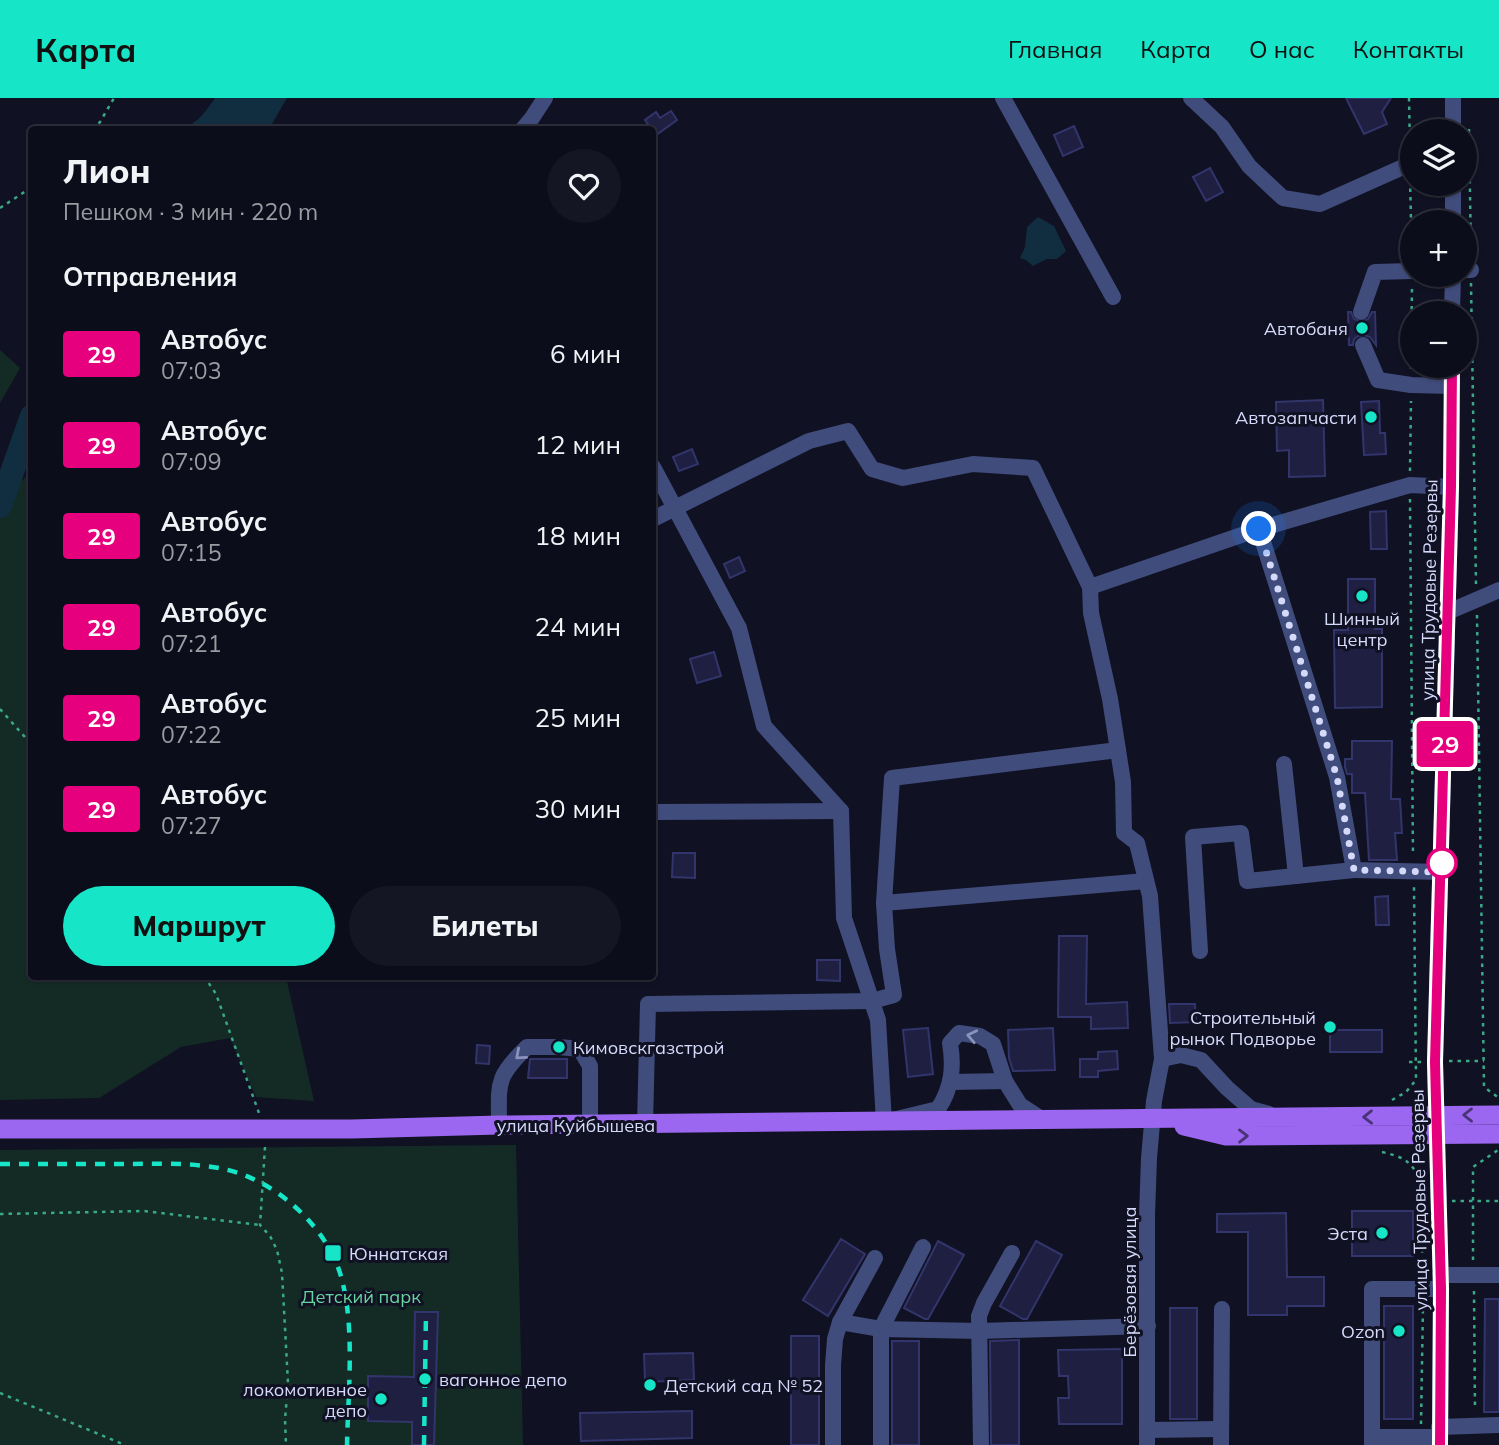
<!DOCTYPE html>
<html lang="ru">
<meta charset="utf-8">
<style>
:root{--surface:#0c0d1a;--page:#151623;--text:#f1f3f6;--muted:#9a9ca2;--line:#2c2d39;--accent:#16e5c8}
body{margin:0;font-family:Mulish,sans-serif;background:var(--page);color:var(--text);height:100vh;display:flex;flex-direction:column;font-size:26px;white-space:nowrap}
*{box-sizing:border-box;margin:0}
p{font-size:23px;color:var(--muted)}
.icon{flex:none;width:38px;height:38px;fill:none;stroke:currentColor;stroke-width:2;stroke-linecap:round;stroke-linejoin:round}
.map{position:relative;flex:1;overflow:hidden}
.side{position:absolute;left:28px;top:28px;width:628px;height:854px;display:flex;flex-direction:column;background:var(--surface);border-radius:7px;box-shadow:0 2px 5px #0004,0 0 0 2px var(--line)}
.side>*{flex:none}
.badge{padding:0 14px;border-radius:5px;font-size:24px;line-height:46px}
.buttons{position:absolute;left:1400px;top:21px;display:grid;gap:14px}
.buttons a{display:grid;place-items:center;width:77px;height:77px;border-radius:50%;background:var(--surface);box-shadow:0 2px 5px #0004,0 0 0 2px var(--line);font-size:35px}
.you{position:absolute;width:35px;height:35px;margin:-18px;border:5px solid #fff;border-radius:50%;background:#1a73e8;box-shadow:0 0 0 10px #1a73e833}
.map>.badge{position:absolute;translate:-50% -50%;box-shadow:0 0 0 4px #fff}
h2{padding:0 35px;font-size:26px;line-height:63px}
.round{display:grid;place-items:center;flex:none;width:74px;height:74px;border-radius:37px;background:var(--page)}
.head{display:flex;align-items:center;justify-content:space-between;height:119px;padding:0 35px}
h1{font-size:33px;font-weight:800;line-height:52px}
.primary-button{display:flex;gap:14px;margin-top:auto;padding:14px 35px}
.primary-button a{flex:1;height:80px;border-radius:42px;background:var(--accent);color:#111;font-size:28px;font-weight:800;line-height:80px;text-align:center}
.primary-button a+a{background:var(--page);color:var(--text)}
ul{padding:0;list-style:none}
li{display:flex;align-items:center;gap:21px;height:91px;padding:0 35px}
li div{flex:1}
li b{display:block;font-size:26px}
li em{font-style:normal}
li .badge{min-width:77px;font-weight:700;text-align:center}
header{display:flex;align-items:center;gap:42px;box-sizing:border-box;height:98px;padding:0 35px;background:var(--accent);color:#111}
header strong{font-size:33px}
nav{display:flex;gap:38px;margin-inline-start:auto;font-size:24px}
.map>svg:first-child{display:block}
.green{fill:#142b25}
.water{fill:#112d40}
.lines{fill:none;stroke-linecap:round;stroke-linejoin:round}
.river{stroke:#112d40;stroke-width:24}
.building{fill:#1e1f41;stroke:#32356b;stroke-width:2}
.path{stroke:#3aa988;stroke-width:2.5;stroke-dasharray:3.5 5;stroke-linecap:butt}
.minor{stroke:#404c7c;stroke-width:16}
.major{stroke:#9b67f0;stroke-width:19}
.rail{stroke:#16e5c8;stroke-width:4.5;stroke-dasharray:10 9;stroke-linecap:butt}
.oneway{stroke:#8a93bc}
.oneway2{stroke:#483374}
.line-casing{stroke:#fff;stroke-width:16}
.line{stroke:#e6007e;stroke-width:10}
.walk{stroke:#d5dafb;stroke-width:7;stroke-dasharray:0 12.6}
.poi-dot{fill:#16e5c8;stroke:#101122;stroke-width:2.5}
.stop-dot{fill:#fff;stroke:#e6007e;stroke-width:3.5}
.labels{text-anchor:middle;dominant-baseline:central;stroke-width:6;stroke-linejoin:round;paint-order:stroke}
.poi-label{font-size:18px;fill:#d5dafb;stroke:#101122;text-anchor:end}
.street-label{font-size:18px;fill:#d5dafb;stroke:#101122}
.park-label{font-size:18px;fill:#68d49f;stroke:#101122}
</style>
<header>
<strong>Карта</strong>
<nav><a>Главная</a><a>Карта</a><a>О нас</a><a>Контакты</a></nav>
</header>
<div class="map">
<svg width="1499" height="1347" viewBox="0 0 1499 1347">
<rect width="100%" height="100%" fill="#101122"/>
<g class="green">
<path d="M0,252l20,18 -20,35z"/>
<path d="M31,374l1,504 254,1 28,124 -58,-4 -26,-59 -49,9 -82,51 -99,2v-599z"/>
<path d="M516,1047l7,300h-523v-295z"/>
</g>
<g class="water">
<path d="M215,0h72l-18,31h-87c16,-6 23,-17 33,-31z"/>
<path d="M1038,119l16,9 12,25 -9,8h-10l-14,7 -7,-6 -6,-2 5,-11 2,-20z"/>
</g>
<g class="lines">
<path class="river" d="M0,408l32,-90"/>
</g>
<g class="building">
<path d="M1346,0h45l-9,14 5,12 -23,10z"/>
<path d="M671,13l6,9 -21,15 -11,-15 11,-8 4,6z"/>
<path d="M1074,28l9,21 -20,9 -9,-21z"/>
<path d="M1210,70l13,24 -17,9 -13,-24z"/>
<path d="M1348,214h3l3,7 8,3 6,-3 4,-7h3l1,33 -6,-8 -6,-2 -6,1 -4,3 -1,6h-4z"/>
<path d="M1323,302l2,76 -36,1v-27l-12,1 -1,-49z"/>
<path d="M1379,303l1,32h5l1,21 -22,1 -3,-53z"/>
<path d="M692,351l6,15 -19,7 -6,-14z"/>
<path d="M1386,413l1,38h-16l-1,-37z"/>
<path d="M739,459l6,14 -15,7 -6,-14z"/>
<path d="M1348,481h27v50h7v78l-47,1 -1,-78h14z"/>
<path d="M714,554l7,24 -24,7 -7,-24z"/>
<path d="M1352,643h40l-1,58h9l2,34h-7l2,27h-28l-4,-67h-13v-19h-5l-2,-7v-8h7z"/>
<path d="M673,755h22v25l-23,-1z"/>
<path d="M1388,798l1,29h-13l-1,-28z"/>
<path d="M1059,838h28l-1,68 41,-2 1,26 -37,1v-12h-33z"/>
<path d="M817,862h23v21l-23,-1z"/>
<path d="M1169,906h26l1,18 -26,1z"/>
<path d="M928,930l5,46 -25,3 -5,-47z"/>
<path d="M1053,930l2,42 -42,1 -4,-13 -1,-28z"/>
<rect x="1330" y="932" width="52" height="22"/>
<path d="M477,947l13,1 -1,18 -13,-1z"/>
<path d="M1117,953l1,18 -20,2v6h-18v-18h18v-7z"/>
<path d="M530,961h37v19h-39z"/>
<rect x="1352" y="1113" width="61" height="45"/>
<path d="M1286,1115l1,64h37v29h-37v9h-39v-83h-31v-18z"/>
<path d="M841,1141l24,15 -37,62 -25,-16z"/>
<path d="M938,1143l26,14 -36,64h-3l-21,-11z"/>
<path d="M1036,1143l26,14 -35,64h-4l-23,-13z"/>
<path d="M1485,1201h14v113h-15z"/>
<rect x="1384" y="1208" width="29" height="113"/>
<rect x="1170" y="1210" width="27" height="111"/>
<path d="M415,1214h23l-4,133h-22v-23l-44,-1v-45l46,1z"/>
<rect x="791" y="1238" width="28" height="109"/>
<path d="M1019,1242v105h-28l-1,-104z"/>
<rect x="892" y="1243" width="27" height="104"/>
<path d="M1122,1251v75h-63l-1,-26h11l-1,-22h-9l-1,-26z"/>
<path d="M693,1255l1,27 -49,2 -1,-28z"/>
<path d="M692,1313v27l-111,3 -1,-28z"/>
</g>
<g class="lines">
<g class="path">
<path d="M1409,0l1,51"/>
<path d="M1469,31l2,126"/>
<path d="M93,32l7,-8 14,-24"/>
<path d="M1410,82l2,77"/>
<path d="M0,110l32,-21"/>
<path d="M1471,185l5,301"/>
<path d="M1411,271l1,-84"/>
<path d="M1410,373l1,-70"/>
<path d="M1410,401l3,357"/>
<path d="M1477,517l7,472 15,11"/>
<path d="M0,611l32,36"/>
<path d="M204,878l12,18 43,119"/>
<path d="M1449,963h35"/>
<path d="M1409,964h12"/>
<path d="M1392,1002l14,-8 10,-12 -2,-193"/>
<path d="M265,1049l-5,78 10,11 7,14 5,23 6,110 -3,37 1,25"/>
<path d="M1382,1054c21,5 28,8 38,27l3,95"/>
<path d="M1452,1103h47"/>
<path d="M0,1116l144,-3 116,14"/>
<path d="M1473,1162v-93l25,-17"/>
<path d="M1474,1193l1,119"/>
<path d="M0,1295l125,52"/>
<path d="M1421,1326l2,-119"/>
</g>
<g class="minor">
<path d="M1003,0l110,199"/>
<path d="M1191,0l31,29 27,39 34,32 37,6 92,-41"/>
<path d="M1453,0v33"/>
<path d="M522,32l10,-12 13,-20"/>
<path d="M1453,124v-38"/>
<path d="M1465,172h6"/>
<path d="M1361,214l14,-40 37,-1"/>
<path d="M1452,215l1,-38"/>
<path d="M1363,247l15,35 33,5 41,1"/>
<path d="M653,369l86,161 25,98 77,85 3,107 34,102 6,102 54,-13c14,-21 16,-42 12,-66l9,-10 21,3 13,8 12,37 15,24 23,15"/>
<path d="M653,421l156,-78 39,-10 24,38 31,9 70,-14 60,4 57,119 169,-58 151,-44 41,2"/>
<path d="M1259,431l78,248 17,93 88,2"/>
<path d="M1090,489l1,26 19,86 13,83 1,51 13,10 13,53 12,163 -8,42 -5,57 -2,57v230"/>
<path d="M1448,514l51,-22"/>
<path d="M1284,666l12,112"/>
<path d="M653,714l188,-1"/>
<path d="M884,805l8,-125 226,-28"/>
<path d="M1200,853l-7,-114 48,-4 6,48 107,-11"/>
<path d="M1162,961l19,-4 20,5 26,28 24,21 18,5"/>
<path d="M951,984l54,-1"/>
<path d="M645,1026l3,-120 224,-3 22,-6 -7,-46 -3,-46 262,-22"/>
<path d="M499,1027c0,-42 -4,-47 28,-78h32l21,2 10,17v59"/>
<path d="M1441,1177h58"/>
<path d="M840,1224l41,7 99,2 168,-5"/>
<path d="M1439,1329l60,-2"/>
<path d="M1148,1332l73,-1"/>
<path d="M1372,1339v-148h69"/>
<path d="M833,1347v-80l2,-26 5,-17 35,-64"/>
<path d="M881,1347v-116l42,-82"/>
<path d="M981,1347l-2,-129 5,-13 28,-50"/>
<path d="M1221,1347l1,-136"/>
<path d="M1372,1347v-8h67"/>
<path d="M1440,1347l1,-156 -6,-227 16,-575 1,-121"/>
</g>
<g class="major">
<path d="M1184,1028l42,10 273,-2"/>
<path d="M0,1031h352l147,-4 1000,-10"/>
</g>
<g class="rail">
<path d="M0,1066c41,0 82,0 123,0 33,0 67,-2 101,5 52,11 105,59 118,111 13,50 6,114 5,165"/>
<path d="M424,1347l2,-132"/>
</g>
</g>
<defs><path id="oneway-chevron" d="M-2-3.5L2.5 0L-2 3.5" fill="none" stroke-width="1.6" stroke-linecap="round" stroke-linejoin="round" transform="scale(1.75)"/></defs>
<g class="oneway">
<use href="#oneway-chevron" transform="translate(972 938) rotate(-168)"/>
<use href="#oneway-chevron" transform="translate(520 957) rotate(139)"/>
</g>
<g class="oneway2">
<use href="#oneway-chevron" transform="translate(1468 1017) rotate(180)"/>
<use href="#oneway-chevron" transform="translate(1368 1019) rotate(179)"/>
<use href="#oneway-chevron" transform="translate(1243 1038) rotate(-1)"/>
</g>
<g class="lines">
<defs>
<path id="line" d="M1440,1347l1,-156 -6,-227 16,-575 1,-121"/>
</defs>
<use href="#line" class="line-casing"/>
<use href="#line" class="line"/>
<path class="walk" d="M1259,431l78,248 17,93 88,2v-9"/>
</g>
<g class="poi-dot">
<circle cx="1362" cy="230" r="7"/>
<circle cx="1371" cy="319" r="7"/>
<circle cx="1362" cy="498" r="7"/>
<circle cx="1330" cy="929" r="7"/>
<circle cx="559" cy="949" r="7"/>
<circle cx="1382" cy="1135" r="7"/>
<rect x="324" y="1146" width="18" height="18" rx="3.5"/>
<circle cx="1399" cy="1233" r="7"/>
<circle cx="425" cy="1281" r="7"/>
<circle cx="650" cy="1287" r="7"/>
<circle cx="381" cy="1301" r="7"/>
</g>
<circle class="stop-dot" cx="1442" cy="765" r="14"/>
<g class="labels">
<g class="poi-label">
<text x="1348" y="230">Автобаня</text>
<text x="1357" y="319">Автозапчасти</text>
<text x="1362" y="520" text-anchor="middle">Шинный<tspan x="1362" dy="21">центр</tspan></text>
<text x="1316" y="919">Строительный<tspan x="1316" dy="21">рынок Подворье</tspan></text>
<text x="573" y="949" text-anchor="start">Кимовскгазстрой</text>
<text x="1368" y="1135">Эста</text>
<text x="349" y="1155" text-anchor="start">Юннатская</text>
<text x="1385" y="1233">Ozon</text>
<text x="439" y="1281" text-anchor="start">вагонное депо</text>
<text x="664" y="1287" text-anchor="start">Детский сад № 52</text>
<text x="367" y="1291">локомотивное<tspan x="367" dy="21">депо</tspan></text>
</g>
<g class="street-label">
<text transform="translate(1429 492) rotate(-89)">улица Трудовые Резервы</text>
<text x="576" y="1027">улица Куйбышева</text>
<text transform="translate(1419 1102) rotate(-91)">улица Трудовые Резервы</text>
<text transform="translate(1129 1184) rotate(-90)">Берёзовая улица</text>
</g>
<g class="park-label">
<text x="361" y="1198">Детский парк</text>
</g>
</g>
</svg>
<div class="buttons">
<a><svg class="icon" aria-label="layers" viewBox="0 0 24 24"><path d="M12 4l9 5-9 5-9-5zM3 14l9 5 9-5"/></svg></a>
<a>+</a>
<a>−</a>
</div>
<div class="you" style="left:1259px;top:431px"></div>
<b class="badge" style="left:1445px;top:646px;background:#e6007e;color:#fff">29</b>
<section class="side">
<div class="head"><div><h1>Лион</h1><p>Пешком · 3 мин · 220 m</p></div><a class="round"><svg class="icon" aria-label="heart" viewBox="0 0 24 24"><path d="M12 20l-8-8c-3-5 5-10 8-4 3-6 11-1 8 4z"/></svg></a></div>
<h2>Отправления</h2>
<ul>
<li><span class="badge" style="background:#e6007e;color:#fff">29</span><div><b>Автобус</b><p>07:03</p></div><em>6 мин</em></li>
<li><span class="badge" style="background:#e6007e;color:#fff">29</span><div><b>Автобус</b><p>07:09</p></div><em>12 мин</em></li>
<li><span class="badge" style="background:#e6007e;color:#fff">29</span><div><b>Автобус</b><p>07:15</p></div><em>18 мин</em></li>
<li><span class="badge" style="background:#e6007e;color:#fff">29</span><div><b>Автобус</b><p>07:21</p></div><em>24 мин</em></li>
<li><span class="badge" style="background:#e6007e;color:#fff">29</span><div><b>Автобус</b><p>07:22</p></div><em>25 мин</em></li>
<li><span class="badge" style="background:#e6007e;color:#fff">29</span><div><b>Автобус</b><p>07:27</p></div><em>30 мин</em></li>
</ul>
<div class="primary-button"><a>Маршрут</a><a>Билеты</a></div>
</section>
</div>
